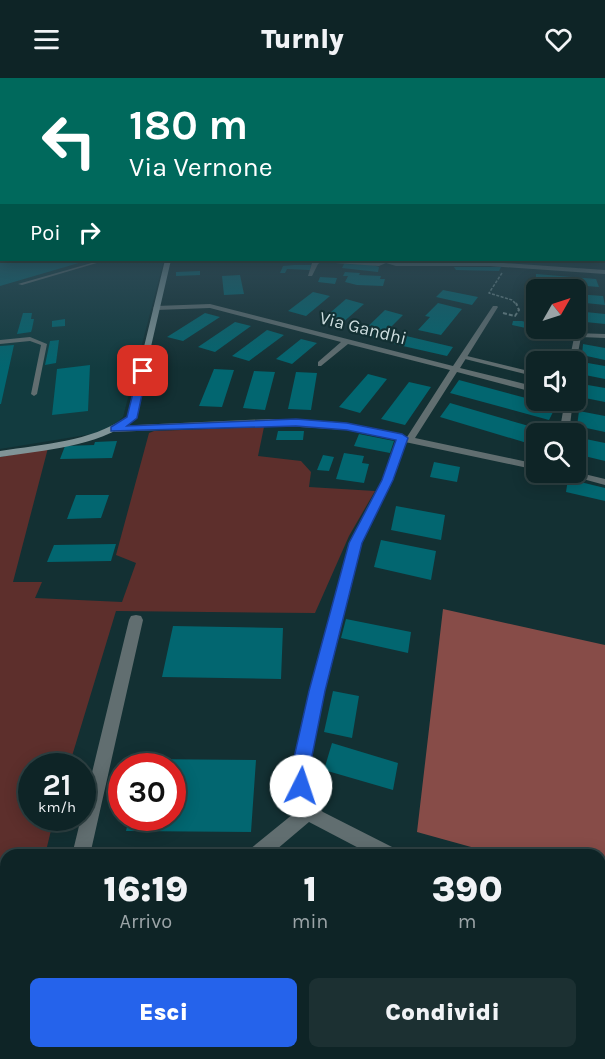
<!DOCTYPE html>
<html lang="it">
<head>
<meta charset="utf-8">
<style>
	body { margin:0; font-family:Karla,sans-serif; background:#1c3032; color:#f1f3f6; height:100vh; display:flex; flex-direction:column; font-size:22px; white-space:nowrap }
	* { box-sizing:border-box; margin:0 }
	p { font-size:20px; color:#9ba4a7 }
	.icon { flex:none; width:33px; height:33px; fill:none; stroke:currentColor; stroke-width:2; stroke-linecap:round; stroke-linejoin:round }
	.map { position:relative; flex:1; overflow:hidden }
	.panel { position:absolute; left:0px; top:771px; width:606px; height:210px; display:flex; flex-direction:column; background:#0e2426; border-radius:18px 18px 0 0; box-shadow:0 3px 15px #0003,0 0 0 2px #2e4143 }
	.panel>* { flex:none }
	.banner { position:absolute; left:0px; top:0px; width:606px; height:183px; box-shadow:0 3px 15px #0003,0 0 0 2px #2e4143; background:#00695c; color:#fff; overflow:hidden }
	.needle { width:39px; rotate:51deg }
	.fabs { position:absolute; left:526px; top:201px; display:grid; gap:12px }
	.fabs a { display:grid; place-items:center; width:60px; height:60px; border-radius:9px; background:#0e2426; box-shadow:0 3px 15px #0003,0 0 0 2px #2e4143; font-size:30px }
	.speed { position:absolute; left:18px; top:675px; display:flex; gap:12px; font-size:30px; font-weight:700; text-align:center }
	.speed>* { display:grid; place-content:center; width:78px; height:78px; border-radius:50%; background:#0e2426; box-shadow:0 3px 15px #0003,0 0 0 2px #2e4143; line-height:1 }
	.speed small { font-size:15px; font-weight:400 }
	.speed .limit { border:9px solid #d22; background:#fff; color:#111 }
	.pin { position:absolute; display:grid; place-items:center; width:51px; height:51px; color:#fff; margin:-26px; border-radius:12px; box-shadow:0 3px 9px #0006 }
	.me { position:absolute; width:66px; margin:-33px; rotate:4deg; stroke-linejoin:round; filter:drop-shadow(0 0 4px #0008) }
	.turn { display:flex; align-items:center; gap:21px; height:126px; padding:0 30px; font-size:27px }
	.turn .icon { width:78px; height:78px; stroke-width:2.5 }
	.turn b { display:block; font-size:42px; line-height:51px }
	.then { display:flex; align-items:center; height:57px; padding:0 30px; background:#0003; gap:12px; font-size:22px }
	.eta { display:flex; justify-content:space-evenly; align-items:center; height:102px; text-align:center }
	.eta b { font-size:36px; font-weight:800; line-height:42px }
	.button { display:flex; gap:12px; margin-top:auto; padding:12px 30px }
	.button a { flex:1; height:69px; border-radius:9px; background:#2563eb; color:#fff; font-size:24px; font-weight:800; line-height:69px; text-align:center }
	.button a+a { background:#1c3032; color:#f1f3f6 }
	header { display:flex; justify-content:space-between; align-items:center; height:78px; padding:0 30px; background:#0e2426; font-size:27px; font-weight:800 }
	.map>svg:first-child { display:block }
	.built { fill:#123b3f }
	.green { fill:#5d2f2c }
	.forest { fill:#874c48 }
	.building { fill:#026670 }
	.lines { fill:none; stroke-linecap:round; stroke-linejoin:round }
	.path-far1 { stroke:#708789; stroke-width:1.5; stroke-dasharray:3 1.5; stroke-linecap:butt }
	.path { stroke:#708789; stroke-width:2; stroke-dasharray:4 2; stroke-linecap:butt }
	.lane { fill:#616e70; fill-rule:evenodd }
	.street { fill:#616e70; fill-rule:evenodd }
	.secondary { fill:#809497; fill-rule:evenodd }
	.route { fill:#2563eb; stroke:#184099; stroke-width:1.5 }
	.labels { text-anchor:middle; stroke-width:4.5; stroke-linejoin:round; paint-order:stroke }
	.far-street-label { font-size:18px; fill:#cddddf; stroke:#133033 }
</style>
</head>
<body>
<header><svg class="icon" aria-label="menu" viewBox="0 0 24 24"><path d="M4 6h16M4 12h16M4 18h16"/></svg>Turnly<svg class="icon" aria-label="heart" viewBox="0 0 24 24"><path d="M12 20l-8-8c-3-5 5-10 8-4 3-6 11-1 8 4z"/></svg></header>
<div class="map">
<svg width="605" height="981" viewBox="0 0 605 981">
	<rect width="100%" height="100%" fill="#133033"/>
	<path class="built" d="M 0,154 L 2,182 L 164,182 L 123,339 L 111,350 L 92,356 L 0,371 Z"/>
	<path class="green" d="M 264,349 L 258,378 L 301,383 L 311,394 L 309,409 L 375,413 L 349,458 L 315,535 L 116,533 L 69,688 L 32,688 L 32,740 L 54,740 L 45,777 L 6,777 L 6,975 L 17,975 L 19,981 L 0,981 L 0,379 L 48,370 L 13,504 L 42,504 L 35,520 L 122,524 L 136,485 L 116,477 L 149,355 L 154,353 Z"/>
	<path class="forest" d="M 443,531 L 605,567 L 605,837 L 600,833 L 600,777 L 500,777 L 417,754 Z"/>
	<path class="building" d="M 9,182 L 89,182 L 0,208 L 0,184 Z
		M 344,186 L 373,187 L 379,189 L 378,194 L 342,190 Z
		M 294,187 L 311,187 L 310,192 L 287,191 L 285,195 L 280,195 L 283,188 Z
		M 454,189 L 501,189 L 499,193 L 456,192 Z
		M 200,193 L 200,197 L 176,198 L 176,194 Z
		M 345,194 L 360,195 L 359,197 L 381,198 L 380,201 L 385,201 L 383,208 L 357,207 L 345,204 L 348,198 L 343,198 Z
		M 536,196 L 596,201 L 599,209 L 536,204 Z
		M 240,197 L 244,216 L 224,217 L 222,198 Z
		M 320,199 L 337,200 L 335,206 L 318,204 Z
		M 443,212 L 478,219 L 472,227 L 436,219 Z
		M 313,214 L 330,218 L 306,238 L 288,233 Z
		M 576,216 L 603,218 L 605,227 L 576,224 Z
		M 346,221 L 364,226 L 341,246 L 323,241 Z
		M 438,225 L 462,231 L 441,257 L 418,252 L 430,239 L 425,238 Z
		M 385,232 L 403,237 L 379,261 L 360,256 Z
		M 576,233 L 605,236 L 605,246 L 576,243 Z
		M 23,235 L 32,235 L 31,241 L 34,241 L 32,251 L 31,254 L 17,256 Z
		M 205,235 L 220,239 L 183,263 L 167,259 Z
		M 65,241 L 65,248 L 52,249 L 52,243 Z
		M 513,243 L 522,243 L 537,247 L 535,252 L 512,247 Z
		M 235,244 L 251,248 L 215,274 L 198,269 Z
		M 267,252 L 284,257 L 249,283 L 232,278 Z
		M 402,257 L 453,269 L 447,278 L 394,266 Z
		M 301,261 L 317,265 L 292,286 L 276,281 Z
		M 59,262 L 56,285 L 45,287 L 50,263 Z
		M 583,266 L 605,270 L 605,282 L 582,277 Z
		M 14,267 L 1,326 L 0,326 L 0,268 Z
		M 156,278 L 168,278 L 164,295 L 151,296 Z
		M 582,284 L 605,288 L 605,301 L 580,296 Z
		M 90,287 L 88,333 L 52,337 L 57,291 Z
		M 214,291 L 234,292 L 222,329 L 199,328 Z
		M 254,293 L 275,294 L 265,332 L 243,330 Z
		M 296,294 L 317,295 L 311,332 L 288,331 Z
		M 368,296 L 387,301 L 360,335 L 339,329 Z
		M 459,302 L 556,328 L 549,342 L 450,315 Z
		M 409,304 L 431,309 L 405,347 L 381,341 Z
		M 582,306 L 605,310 L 605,324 L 580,319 Z
		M 450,325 L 553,355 L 553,356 L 537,356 L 537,368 L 440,339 Z
		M 579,333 L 605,338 L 605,354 L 577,348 Z
		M 278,353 L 304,353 L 303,362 L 276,362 Z
		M 359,356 L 394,363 L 390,375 L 354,368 Z
		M 576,359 L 605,365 L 605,383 L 576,376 Z
		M 117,363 L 112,380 L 60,381 L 65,368 L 94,367 L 95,364 Z
		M 344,375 L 364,378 L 362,385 L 369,386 L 364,405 L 336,401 Z
		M 323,377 L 334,379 L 329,393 L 317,392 Z
		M 434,384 L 460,389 L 457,404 L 430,399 Z
		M 568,401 L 605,410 L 605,423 L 566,414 Z
		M 76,417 L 109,417 L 101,440 L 67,441 Z
		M 396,428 L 445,437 L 441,462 L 391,452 Z
		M 381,462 L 436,473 L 431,502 L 374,489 Z
		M 116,466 L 111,483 L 47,484 L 54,467 Z
		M 346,541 L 411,554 L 408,575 L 341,560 Z
		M 173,548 L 283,550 L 281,601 L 162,599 Z
		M 333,613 L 359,618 L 352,660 L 324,654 Z
		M 332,665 L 398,685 L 393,712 L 324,692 Z
		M 141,681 L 256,682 L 251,754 L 126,753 L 129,740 L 172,740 L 172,688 L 139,688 Z
		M 600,924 L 605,924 L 605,981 L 581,981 L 579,975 L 600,975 Z
		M 150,975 L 222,975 L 215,981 L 153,981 Z
		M 361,975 L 504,975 L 509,981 L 355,981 Z"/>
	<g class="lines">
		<path class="path-far1" d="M 502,195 L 489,215 L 512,222 L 517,227"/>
		<path class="path" d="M 503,235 L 515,238 L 519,232 L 516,225"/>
		<path class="lane" d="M 0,179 L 2,179 L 2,182 L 0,182 Z
			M 102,182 L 107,182 L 22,207 L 18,206 Z
			M 30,259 L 47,266 L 37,316 L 34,318 L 31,316 L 41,267 L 30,263 L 0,266 L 0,262 Z
			M 463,277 L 537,295 L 537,299 L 461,280 L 461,278 Z"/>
		<path class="street" d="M 317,182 L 378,184 L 377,182 L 396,184 L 490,184 L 605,192 L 605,196 L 490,188 L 396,188 L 386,185 L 379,188 L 321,184 L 318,186 L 312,198 L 308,198 L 312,185 Z
			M 210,226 L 453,288 L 493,228 L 497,228 L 498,229 L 460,290 L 537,309 L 537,315 L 457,294 L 415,360 L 537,386 L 537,392 L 405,364 L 392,402 L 361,465 L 324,613 L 308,693 L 309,720 L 323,734 L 396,771 L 399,777 L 372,777 L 309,744 L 270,777 L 247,777 L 250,771 L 298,732 L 293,724 L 292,693 L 310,613 L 349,465 L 382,402 L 396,362 L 347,352 L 269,347 L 115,354 L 110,351 L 115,348 L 269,341 L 347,346 L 407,359 L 450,292 L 348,266 L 321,288 L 318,288 L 318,284 L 341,264 L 210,230 L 156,232 L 153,230 L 156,228 Z
			M 575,255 L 605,256 L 605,260 L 581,259 L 576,285 L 576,284 L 569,284 Z
			M 565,322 L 573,322 L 569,356 L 559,356 Z
			M 557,394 L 576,394 L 605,401 L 605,407 Z
			M 136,537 L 141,538 L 143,542 L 90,777 L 72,777 L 129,542 L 131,538 Z
			M 39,975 L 61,975 L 61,981 L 39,981 Z
			M 536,975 L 558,975 L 559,981 L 537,981 Z"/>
		<path class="secondary" d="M 165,182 L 171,182 L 134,342 C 95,369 46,372 0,379 L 0,373 C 44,366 89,364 127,339 Z"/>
	</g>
	<linearGradient id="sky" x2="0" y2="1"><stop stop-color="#0a1a1c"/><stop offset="0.53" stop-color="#334e5b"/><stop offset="1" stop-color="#334e5b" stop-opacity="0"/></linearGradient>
	<rect width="605" height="291" fill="url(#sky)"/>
	<path class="route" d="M 139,291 L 147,293 L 137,340 L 127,348 L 296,341 L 347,345 L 402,356 L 408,360 L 393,402 L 362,465 L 325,613 L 309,693 L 310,708 L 307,715 L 301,718 L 294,715 L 291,693 L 309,613 L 349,465 L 382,402 L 396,362 L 347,352 L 296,348 L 111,353 L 111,349 L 127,339 Z"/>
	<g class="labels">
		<g class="far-street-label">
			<text transform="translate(363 250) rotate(14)" y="6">Via Gandhi</text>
		</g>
	</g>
</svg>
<div class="fabs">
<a><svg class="needle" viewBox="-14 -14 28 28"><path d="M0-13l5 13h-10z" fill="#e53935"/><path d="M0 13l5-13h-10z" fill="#9ba4a7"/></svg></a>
<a><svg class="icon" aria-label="sound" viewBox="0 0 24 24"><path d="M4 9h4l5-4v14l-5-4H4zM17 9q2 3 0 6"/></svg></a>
<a><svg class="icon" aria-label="search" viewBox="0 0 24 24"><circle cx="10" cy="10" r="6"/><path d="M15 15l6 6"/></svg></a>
</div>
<div class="speed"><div>21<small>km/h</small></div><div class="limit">30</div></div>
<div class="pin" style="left:143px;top:293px;background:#d93025"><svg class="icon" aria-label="arrive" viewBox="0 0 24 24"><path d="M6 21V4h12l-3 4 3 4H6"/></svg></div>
<svg class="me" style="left:301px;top:708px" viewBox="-20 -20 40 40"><circle r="19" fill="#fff"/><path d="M0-13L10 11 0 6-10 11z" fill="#2563eb"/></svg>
<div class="banner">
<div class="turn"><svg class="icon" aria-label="left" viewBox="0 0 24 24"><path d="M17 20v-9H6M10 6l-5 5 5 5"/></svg><div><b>180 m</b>Via Vernone</div></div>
<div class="then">Poi<svg class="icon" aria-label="right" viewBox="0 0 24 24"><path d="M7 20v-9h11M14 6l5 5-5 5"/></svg></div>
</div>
<section class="panel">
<div class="eta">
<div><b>16:19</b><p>Arrivo</p></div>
<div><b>1</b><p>min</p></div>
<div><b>390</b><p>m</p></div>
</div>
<div class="button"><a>Esci</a><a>Condividi</a></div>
</section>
</div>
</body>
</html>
